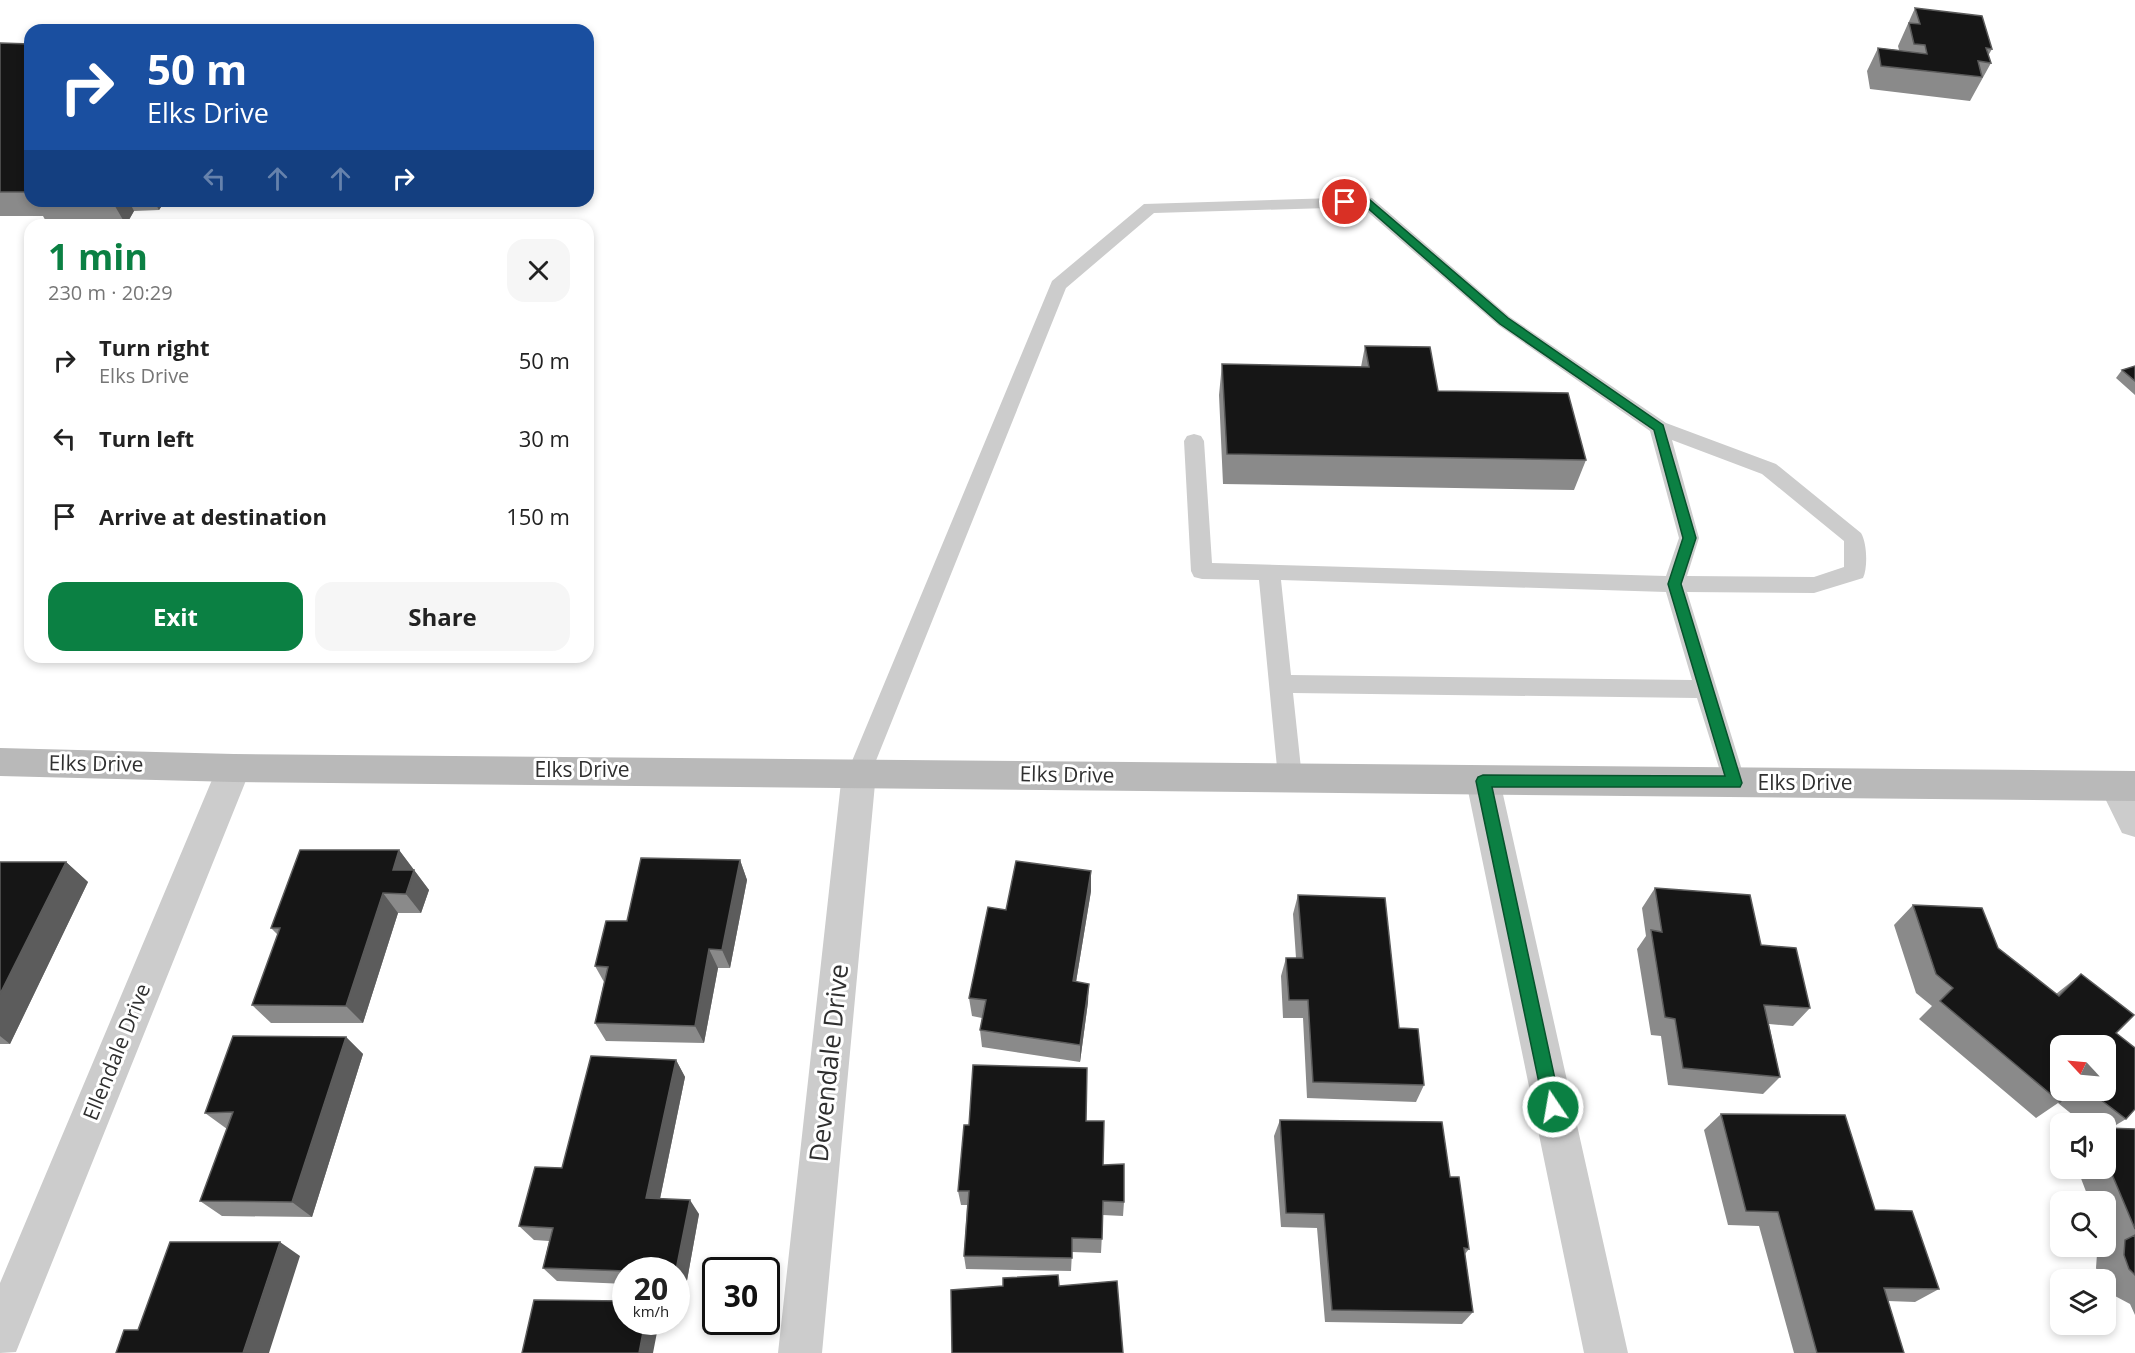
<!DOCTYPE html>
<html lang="en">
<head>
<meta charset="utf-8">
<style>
	body { margin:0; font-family:"Open Sans",sans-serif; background:#f6f6f6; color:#222; height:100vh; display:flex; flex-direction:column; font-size:22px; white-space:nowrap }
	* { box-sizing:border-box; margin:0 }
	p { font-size:20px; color:#767676 }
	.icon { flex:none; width:33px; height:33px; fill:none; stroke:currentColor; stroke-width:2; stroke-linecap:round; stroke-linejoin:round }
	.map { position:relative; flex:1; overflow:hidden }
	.side { position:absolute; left:24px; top:219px; width:570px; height:444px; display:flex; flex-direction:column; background:#fff; border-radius:18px; box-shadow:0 3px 9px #0003 }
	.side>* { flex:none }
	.top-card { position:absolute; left:24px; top:24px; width:570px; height:183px; border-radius:18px; box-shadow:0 3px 9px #0003; background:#1a4fa0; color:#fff; overflow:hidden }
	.needle { width:39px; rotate:296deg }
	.buttons { position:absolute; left:2050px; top:1035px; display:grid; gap:12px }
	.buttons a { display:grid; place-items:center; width:66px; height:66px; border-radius:12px; background:#fff; box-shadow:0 3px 9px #0003; font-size:30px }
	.speed { position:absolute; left:612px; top:1257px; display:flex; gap:12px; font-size:30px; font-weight:700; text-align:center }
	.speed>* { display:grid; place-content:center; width:78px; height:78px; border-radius:50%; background:#fff; box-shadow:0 3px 9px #0003; line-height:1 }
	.speed small { font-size:15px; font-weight:400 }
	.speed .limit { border:3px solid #111; border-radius:9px; background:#fff; color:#111 }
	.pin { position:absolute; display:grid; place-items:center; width:51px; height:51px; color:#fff; margin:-26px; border:3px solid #fff; border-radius:50%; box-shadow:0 2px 6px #0007 }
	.me { position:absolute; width:66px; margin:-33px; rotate:348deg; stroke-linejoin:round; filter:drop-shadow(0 0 4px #0008) }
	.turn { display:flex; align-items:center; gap:21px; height:126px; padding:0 24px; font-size:27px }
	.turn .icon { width:78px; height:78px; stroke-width:2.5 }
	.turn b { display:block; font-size:42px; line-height:51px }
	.lanes { display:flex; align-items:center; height:57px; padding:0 24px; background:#0003; justify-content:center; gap:30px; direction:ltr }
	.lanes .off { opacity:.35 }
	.round { display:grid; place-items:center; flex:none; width:63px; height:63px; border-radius:18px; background:#f6f6f6 }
	.summary { display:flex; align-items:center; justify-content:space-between; height:102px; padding:0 24px }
	h1 { font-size:36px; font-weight:700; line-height:45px; color:#0b8043 }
	.action { display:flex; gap:12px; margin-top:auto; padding:12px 24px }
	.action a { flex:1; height:69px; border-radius:18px; background:#0b8043; color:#fff; font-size:24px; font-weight:700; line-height:69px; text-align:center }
	.action a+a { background:#f6f6f6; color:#222 }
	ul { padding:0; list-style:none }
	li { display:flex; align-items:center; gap:18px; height:78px; padding:0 24px }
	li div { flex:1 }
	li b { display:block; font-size:22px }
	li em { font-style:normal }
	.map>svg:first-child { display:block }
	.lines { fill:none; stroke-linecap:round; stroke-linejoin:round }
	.service { fill:#ccc; fill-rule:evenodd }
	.minor { fill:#ccc; fill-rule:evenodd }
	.secondary { fill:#b9b9b9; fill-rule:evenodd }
	.wall { fill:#8a8a8a; fill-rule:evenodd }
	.shaded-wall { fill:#5c5c5c }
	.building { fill:#161616; stroke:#5c5c5c; stroke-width:1.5 }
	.route { fill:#0b8043; stroke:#07532c; stroke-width:1.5 }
	.labels { text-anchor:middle; stroke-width:6; stroke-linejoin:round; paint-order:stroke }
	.street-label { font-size:21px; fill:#2f2f2f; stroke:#fff }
	.near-street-label { font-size:26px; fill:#2f2f2f; stroke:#fff }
</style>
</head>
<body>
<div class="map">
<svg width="2135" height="1353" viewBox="0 0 2135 1353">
	<rect width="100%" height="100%" fill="#fff"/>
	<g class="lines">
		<path class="service" d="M 1366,197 L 1372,198 L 1510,317 L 1666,423 L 1776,464 L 1861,533 C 1867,543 1868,567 1863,578 L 1814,593 L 1687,592 L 1746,783 L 1742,790 L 1734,793 L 1726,790 L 1697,698 L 1293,693 L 1302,778 L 1298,785 L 1290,788 L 1282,785 L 1278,778 L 1259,580 L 1202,579 L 1194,577 L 1191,571 L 1184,441 L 1187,436 L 1194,434 L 1201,436 L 1204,441 L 1212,563 L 1666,576 L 1679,538 L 1650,431 L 1498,325 L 1362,207 L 1154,213 L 1066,288 L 871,773 L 867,780 L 859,783 L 851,780 L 847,773 L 1052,281 L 1144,204 ZM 1672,440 L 1762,474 L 1844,541 L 1844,567 L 1814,577 L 1687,576 L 1699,538 ZM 1281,580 L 1666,592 L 1692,680 L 1291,675 Z"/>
		<path class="minor" d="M 234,754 L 246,758 L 251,768 L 16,1352 L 0,1353 L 0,1283 L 217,768 L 222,758 Z
			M 859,758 L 871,763 L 876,773 L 822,1353 L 778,1353 L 842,773 L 847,763 Z
			M 1483,766 L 1495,771 L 1500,781 L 1628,1353 L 1584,1353 L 1466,781 L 1471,771 Z
			M 2116,771 L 2128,776 L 2135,788 L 2135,837 L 2122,833 L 2099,786 L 2104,776 Z"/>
		<path class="secondary" d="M 0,748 L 234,754 L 2135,771 L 2135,801 L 234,782 L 0,776 Z"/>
	</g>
	<path class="wall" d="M 1915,8 L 1992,49 L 1988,56 L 1991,63 L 1970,101 L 1870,89 L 1867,71 L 1878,48 L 1899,50 L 1898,46 Z
		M 0,43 L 30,44 L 30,201 L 165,201 L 159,210 L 134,211 L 126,225 L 48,225 L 43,216 L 0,216 Z
		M 1365,346 L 1438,391 L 1586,460 L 1574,490 L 1223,484 L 1219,395 L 1222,364 L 1361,367 Z
		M 2135,366 L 2135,395 L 2116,378 L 2122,370 Z
		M 399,850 L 429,890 L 421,913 L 398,913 L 363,1023 L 271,1023 L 252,1005 L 278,935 L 271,928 Z
		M 740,860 L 747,880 L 730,968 L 718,968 L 704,1043 L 606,1041 L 595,1023 L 604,982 L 595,966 L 627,921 Z
		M 0,862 L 66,862 L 88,882 L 10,1044 L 0,1044 Z
		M 1655,888 L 1761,945 L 1810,1008 L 1793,1026 L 1769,1024 L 1780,1077 L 1763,1094 L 1668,1085 L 1661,1036 L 1651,1035 L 1637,949 L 1646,936 L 1642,908 Z
		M 1091,891 L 1076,982 L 1088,1002 L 1080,1062 L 982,1047 L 980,1030 L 982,1018 L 972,1016 L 969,998 L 1006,910 Z
		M 1298,895 L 1399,1028 L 1424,1085 L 1416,1102 L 1307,1098 L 1303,1018 L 1283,1018 L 1281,976 L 1286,958 L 1296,958 L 1293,914 Z
		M 1913,905 L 1998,948 L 2056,994 L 2081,974 L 2116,1033 L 2126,1119 L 2111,1128 L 2135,1129 L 2135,1315 L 2130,1304 L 2115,1296 L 2106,1287 L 2106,1280 L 2100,1280 L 2096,1268 L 2097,1254 L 2109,1248 L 2106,1241 L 2106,1202 L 2090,1202 L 2077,1168 L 2106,1168 L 2106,1124 L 2084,1124 L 2058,1103 L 2036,1118 L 1919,1019 L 1932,1006 L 1916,993 L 1894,925 ZM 2106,1046 L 2106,1090 L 2061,1090 Z
		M 346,1037 L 363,1054 L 312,1217 L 222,1216 L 200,1201 L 227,1129 L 205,1113 Z
		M 676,1060 L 685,1077 L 660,1199 L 699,1214 L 686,1286 L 676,1286 L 676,1270 L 626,1270 L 626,1284 L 557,1281 L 543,1268 L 549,1241 L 534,1240 L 519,1226 L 562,1168 Z
		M 1721,1114 L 1875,1210 L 1939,1289 L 1915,1302 L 1888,1301 L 1904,1353 L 1794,1353 L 1759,1226 L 1728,1225 L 1704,1130 Z
		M 1280,1120 L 1450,1177 L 1469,1249 L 1465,1254 L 1473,1312 L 1462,1324 L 1325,1322 L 1317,1228 L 1281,1227 L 1274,1136 Z
		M 1086,1121 L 1103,1165 L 1124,1202 L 1123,1216 L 1103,1215 L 1101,1253 L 1072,1252 L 1071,1271 L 966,1269 L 964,1256 L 967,1205 L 961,1205 L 958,1191 L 969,1125 Z"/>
	<path class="shaded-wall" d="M 112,201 L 129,201 L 134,211 L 126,225 Z
		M 154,201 L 165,201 L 159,210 Z
		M 399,850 L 429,890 L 421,913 L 406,894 L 393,870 Z
		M 740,860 L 747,880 L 730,968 L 722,950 Z
		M 66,862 L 88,882 L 10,1044 L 0,1036 L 0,994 Z
		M 1091,871 L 1091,891 L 1073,1000 L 1073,981 Z
		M 383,893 L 398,913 L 363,1023 L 346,1006 Z
		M 709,949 L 718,968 L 704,1043 L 695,1026 Z
		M 1089,984 L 1088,1002 L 1080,1062 L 1080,1045 Z
		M 346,1037 L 363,1054 L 312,1217 L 292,1202 Z
		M 676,1060 L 685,1077 L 657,1213 L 646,1198 Z
		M 690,1200 L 699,1214 L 686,1286 L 676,1274 L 676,1270 Z
		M 280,1242 L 300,1256 L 269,1353 L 243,1353 Z
		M 645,1322 L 659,1322 L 653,1353 L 639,1353 Z"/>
	<path class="building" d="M 1915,8 L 1982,16 L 1992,49 L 1986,48 L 1991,63 L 1978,61 L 1982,77 L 1881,66 L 1878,48 L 1927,54 L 1925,45 L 1914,44 L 1909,23 L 1920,24 Z
		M 0,43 L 30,44 L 30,192 L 0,192 Z
		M 34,201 L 112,201 L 33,202 Z
		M 1365,346 L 1430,347 L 1438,391 L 1568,393 L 1586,460 L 1227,454 L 1222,364 L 1369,367 Z
		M 2135,366 L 2135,381 L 2122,370 Z
		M 300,850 L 399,850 L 393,870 L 414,870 L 406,894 L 383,893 L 346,1006 L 252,1005 L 280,928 L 271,928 Z
		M 641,858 L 740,860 L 722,950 L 709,949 L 695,1026 L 595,1023 L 608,967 L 595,966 L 606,921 L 627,921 Z
		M 1016,861 L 1091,871 L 1073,981 L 1089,984 L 1080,1045 L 980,1030 L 986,1000 L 969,998 L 988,907 L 1006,910 Z
		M 0,862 L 66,862 L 0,994 Z
		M 1655,888 L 1750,895 L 1761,945 L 1796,948 L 1810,1008 L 1764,1005 L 1780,1077 L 1683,1068 L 1675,1019 L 1665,1017 L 1651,930 L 1662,932 Z
		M 1298,895 L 1385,898 L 1399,1028 L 1418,1029 L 1424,1085 L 1313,1082 L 1308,1000 L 1289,1000 L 1286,958 L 1303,958 Z
		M 1913,905 L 1982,908 L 1998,948 L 2059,996 L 2081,974 L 2134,1015 L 2116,1033 L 2135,1048 L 2135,1109 L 2126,1119 L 2088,1090 L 2106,1090 L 2106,1046 L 2061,1046 L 2061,1090 L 2072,1090 L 2060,1102 L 1940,1001 L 1953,988 L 1936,974 Z
		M 233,1036 L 346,1037 L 292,1202 L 200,1201 L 233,1112 L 205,1113 Z
		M 591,1056 L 676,1060 L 646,1198 L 690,1200 L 676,1270 L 626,1271 L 543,1268 L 553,1228 L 519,1226 L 535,1167 L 562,1168 Z
		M 973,1065 L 1087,1068 L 1086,1121 L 1104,1121 L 1103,1165 L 1124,1164 L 1124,1202 L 1103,1201 L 1102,1239 L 1072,1238 L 1072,1258 L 964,1256 L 969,1191 L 958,1191 L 964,1125 L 969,1125 Z
		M 1721,1114 L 1845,1115 L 1875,1210 L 1912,1211 L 1939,1289 L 1884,1288 L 1904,1353 L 1817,1353 L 1778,1212 L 1746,1211 Z
		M 1280,1120 L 1442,1122 L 1450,1177 L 1459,1177 L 1469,1249 L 1464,1248 L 1473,1312 L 1332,1310 L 1324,1214 L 1286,1213 Z
		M 2106,1128 L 2135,1129 L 2135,1229 L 2106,1160 Z
		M 2135,1235 L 2135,1275 L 2129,1269 L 2124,1255 L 2125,1240 Z
		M 170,1242 L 280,1242 L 243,1353 L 116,1353 L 124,1330 L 138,1330 Z
		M 1058,1275 L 1059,1286 L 1117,1281 L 1123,1353 L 952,1353 L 951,1290 L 1003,1286 L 1003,1278 Z
		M 534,1300 L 626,1301 L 626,1322 L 645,1322 L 639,1353 L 522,1353 Z"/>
	<path class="route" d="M 1345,199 L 1370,200 L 1508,318 L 1663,425 L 1696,538 L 1681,584 L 1742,783 L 1740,787 L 1492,787 L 1561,1107 L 1559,1112 L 1553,1115 L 1547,1112 L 1544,1107 L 1476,781 L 1478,777 L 1483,775 L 1725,776 L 1668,584 L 1683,538 L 1654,430 L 1500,324 L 1364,205 L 1341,205 L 1341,200 Z"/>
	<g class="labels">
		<g class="street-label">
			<text transform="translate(96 764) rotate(1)" y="7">Elks Drive</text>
			<text x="582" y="777">Elks Drive</text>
			<text transform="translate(1067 775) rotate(1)" y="7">Elks Drive</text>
			<text x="1805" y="790">Elks Drive</text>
			<text transform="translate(117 1052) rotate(-68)" y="7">Ellendale Drive</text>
		</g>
		<g class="near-street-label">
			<text transform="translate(829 1063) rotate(-84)" y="9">Devendale Drive</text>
		</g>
	</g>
</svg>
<div class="buttons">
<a><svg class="needle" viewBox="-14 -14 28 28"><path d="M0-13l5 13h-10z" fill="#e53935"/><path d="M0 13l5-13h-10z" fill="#767676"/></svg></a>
<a><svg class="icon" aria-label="sound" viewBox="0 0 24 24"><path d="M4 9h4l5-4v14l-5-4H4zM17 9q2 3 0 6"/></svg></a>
<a><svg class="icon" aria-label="search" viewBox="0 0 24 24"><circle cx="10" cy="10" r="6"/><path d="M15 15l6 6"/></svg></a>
<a><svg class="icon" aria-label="layers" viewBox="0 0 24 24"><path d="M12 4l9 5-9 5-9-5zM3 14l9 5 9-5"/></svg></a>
</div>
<div class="speed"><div>20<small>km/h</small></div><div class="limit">30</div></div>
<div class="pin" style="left:1345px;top:202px;background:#d93025"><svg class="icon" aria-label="arrive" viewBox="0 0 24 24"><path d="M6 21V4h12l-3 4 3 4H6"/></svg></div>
<svg class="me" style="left:1553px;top:1107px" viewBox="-20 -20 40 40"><circle r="17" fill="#0b8043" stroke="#fff" stroke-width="3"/><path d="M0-11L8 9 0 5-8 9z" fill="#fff"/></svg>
<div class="top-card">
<div class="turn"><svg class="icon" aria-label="right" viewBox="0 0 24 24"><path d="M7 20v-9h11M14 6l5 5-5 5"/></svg><div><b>50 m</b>Elks Drive</div></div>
<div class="lanes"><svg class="icon off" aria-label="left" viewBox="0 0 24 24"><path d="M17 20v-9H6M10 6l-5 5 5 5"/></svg><svg class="icon off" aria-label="ahead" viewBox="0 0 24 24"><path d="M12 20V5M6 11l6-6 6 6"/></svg><svg class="icon off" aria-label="ahead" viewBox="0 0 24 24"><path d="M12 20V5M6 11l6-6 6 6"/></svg><svg class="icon" aria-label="right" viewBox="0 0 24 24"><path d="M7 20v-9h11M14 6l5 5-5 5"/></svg></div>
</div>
<section class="side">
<div class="summary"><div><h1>1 min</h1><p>230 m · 20:29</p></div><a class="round"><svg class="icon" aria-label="close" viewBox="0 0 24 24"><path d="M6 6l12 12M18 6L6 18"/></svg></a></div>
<ul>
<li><svg class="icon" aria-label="right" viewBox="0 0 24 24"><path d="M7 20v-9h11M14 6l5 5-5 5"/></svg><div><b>Turn right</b><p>Elks Drive</p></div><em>50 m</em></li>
<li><svg class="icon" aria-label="left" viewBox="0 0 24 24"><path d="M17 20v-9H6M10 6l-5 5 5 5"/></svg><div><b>Turn left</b></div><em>30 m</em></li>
<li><svg class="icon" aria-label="arrive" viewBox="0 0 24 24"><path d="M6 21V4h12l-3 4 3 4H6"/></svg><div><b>Arrive at destination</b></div><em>150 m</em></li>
</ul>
<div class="action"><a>Exit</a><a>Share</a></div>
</section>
</div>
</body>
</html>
